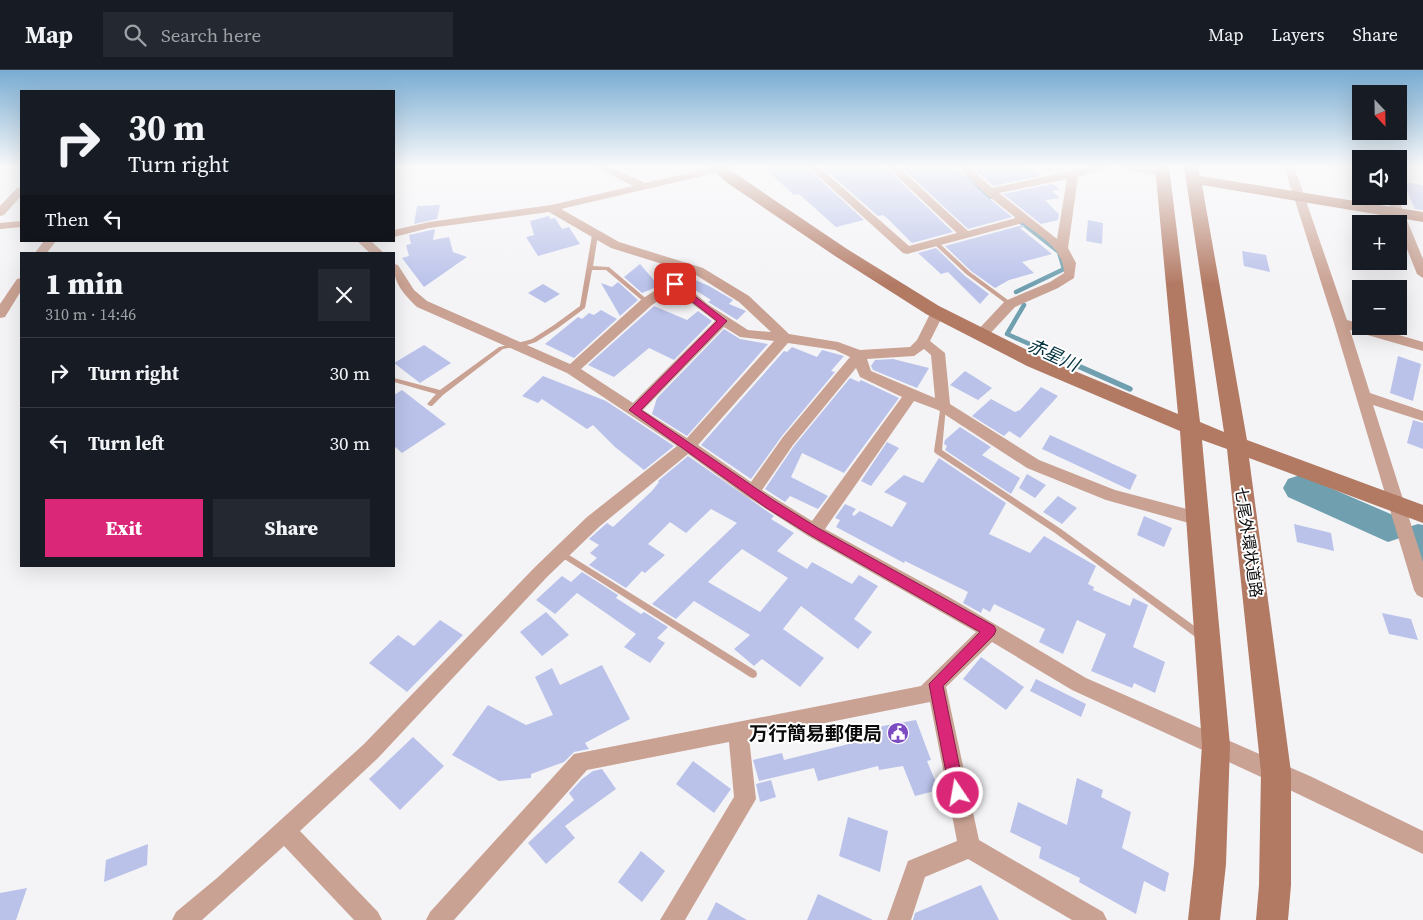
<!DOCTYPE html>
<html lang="en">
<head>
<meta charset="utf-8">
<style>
	body { margin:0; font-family:"Source Serif 4","Noto Sans JP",serif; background:#242831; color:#f1f3f6; height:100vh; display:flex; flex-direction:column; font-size:19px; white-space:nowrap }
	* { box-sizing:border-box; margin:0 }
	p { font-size:16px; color:#9ea1a6 }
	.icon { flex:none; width:28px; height:28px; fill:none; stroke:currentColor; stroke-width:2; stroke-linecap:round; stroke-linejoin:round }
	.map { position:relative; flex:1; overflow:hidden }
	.sheet { position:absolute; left:20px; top:182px; width:375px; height:315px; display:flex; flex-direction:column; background:#171b24; border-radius:0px; box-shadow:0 5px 20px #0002 }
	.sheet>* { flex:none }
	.hud { position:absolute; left:20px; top:20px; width:375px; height:152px; border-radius:0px; box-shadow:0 5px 20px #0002; background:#171b24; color:#f1f3f6; overflow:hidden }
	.needle { width:32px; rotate:158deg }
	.fabs { position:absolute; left:1352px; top:15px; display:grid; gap:10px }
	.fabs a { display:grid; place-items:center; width:55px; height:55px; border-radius:0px; background:#171b24; box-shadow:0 5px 20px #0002; font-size:25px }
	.pin { position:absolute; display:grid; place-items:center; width:42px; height:42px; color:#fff; margin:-21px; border-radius:10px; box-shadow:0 2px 8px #0006 }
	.me { position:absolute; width:55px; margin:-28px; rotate:348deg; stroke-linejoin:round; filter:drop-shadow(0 0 4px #0008) }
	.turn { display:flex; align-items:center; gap:18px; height:105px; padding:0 25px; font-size:22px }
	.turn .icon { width:65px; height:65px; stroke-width:2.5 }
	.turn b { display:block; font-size:35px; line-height:42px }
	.then { display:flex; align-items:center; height:48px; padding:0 25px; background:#0003; gap:10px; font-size:19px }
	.round { display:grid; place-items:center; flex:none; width:52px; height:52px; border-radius:0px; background:#242831 }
	.head { display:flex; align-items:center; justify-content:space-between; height:85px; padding:0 25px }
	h1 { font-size:30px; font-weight:800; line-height:38px }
	.action { display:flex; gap:10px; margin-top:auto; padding:10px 25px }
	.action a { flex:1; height:58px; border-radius:0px; background:#db2777; color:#fff; font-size:20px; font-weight:800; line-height:58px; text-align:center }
	.action a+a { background:#242831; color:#f1f3f6 }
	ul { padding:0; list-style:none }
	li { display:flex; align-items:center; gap:15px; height:70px; padding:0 25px; border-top:1px solid #363941 }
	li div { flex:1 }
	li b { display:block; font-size:19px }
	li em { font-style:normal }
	header { display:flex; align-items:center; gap:30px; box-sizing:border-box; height:70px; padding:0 25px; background:#171b24; border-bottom:1px solid #363941 }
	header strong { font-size:24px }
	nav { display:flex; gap:28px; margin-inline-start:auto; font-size:18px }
	.search { width:350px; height:45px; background:#242831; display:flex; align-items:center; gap:12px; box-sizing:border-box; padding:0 18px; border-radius:0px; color:#9ea1a6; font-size:19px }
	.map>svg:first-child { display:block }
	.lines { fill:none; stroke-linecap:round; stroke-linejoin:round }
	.stream-far1 { stroke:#70a0b0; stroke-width:4.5 }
	.stream { stroke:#70a0b0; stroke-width:5.5 }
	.river { fill:#70a0b0; fill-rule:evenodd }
	.building { fill:#bac2ea; fill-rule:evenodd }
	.lane { fill:#caa293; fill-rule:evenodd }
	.street { fill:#caa293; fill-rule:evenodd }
	.secondary { fill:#b27963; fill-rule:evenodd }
	.route { fill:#db2777; stroke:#8e194d }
	.labels { text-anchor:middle; stroke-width:4; stroke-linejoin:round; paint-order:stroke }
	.street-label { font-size:16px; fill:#0b0b0c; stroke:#fff }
	.water-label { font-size:18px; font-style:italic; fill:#01313d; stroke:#fff }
	.near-poi-label { font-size:19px; font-weight:bold; fill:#0b0b0c; stroke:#fff; text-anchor:end }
</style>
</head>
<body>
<header>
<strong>Map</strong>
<div class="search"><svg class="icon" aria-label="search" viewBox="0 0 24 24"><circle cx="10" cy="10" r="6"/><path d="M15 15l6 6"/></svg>Search here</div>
<nav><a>Map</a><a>Layers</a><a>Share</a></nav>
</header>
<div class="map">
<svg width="1423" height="850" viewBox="0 0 1423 850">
	<rect width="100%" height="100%" fill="#f4f4f7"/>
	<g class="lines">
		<path class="stream-far1" d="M 967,108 L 990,127
			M 1016,222 L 1064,199 L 1059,182 L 1017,149
			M 1024,235 L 1007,264 L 1054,285"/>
		<path class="stream" d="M 1051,284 L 1130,319"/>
		<path class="river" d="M 1300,405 L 1400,448 L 1405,458 L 1418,454 L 1423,455 L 1423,501 L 1410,497 L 1400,468 L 1405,458 L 1400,468 L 1388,472 L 1288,427 L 1283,418 L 1288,409 Z"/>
	</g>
	<path class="building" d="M 762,96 L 805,96 L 864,150 L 836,157 L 799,124 L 794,125 Z
		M 821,96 L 884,96 L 953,162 L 912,173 L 887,148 L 883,145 L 878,146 Z
		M 900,96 L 955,96 L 985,125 L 1012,147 L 968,159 Z
		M 971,96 L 1028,96 L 1041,106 L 993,116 Z
		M 1403,112 L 1423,115 L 1423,140 L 1415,139 Z
		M 1052,114 L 1060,119 L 1052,121 L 1060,128 L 1045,130 L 1059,144 L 1058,150 L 1041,154 L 1003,124 Z
		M 440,135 L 437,149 L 414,154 L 417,136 Z
		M 549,146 L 550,149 L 555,148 L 562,159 L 569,157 L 580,174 L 538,186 L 526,167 L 534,165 L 530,151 Z
		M 1088,150 L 1103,153 L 1102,174 L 1086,171 Z
		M 1023,155 L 1025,157 L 1020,158 L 1052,184 L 1022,192 L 1034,203 L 1009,210 L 995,218 L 971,201 L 945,176 Z
		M 435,159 L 433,170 L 449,167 L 453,182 L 467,187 L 424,217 L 402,188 L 409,186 L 406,175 L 411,174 L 409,165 Z
		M 936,178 L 965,206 L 989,224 L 980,234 L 948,202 L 941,204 L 918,183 Z
		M 1242,181 L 1266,185 L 1270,202 L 1244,196 Z
		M 640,194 L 659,216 L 642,223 L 624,207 Z
		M 693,209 L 709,216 L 733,230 L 729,234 L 746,241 L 737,250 L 708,232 L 711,230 L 689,216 Z
		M 618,212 L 638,230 L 620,246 L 601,213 L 612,217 Z
		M 543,214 L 560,224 L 545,233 L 528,223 Z
		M 654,236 L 687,250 L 698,241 L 712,251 L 674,290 L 649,278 L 614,307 L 588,295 Z
		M 601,240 L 617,249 L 574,288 L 545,274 L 578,247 L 582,249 L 589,243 L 594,245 Z
		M 724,259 L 740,269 L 768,274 L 687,366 L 652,344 L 657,328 Z
		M 424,275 L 451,293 L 420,313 L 394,293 Z
		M 792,277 L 817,287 L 822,280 L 844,286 L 831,301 L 835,302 L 782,366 L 751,409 L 701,375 L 784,281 L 787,282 Z
		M 1398,286 L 1421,294 L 1413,331 L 1390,323 Z
		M 893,289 L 929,298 L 917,318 L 873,300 L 871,296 L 875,290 Z
		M 965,301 L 992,318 L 978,330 L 950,315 Z
		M 543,306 L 606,331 L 674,376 L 644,400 L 615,377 L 593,355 L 587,359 L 542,329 L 538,333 L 522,326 Z
		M 850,308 L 859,312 L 861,310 L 899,328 L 844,403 L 802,383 L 791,407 L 828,426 L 818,439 L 790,426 L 785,432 L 765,419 L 794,376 Z
		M 1041,317 L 1058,326 L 1020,368 L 1009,361 L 1004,366 L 972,346 L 991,329 L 1015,342 L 1020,340 Z
		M 402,320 L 446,354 L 402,383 L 394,376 L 394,325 Z
		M 1413,350 L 1423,353 L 1423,379 L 1407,373 Z
		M 960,357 L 991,377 L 982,385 L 1020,408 L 1011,424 L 945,380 L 947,376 L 944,374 L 945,370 Z
		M 1050,365 L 1137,405 L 1130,420 L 1042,379 Z
		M 887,372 L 899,378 L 871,416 L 861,411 Z
		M 688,386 L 774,446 L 771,449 L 794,463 L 777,481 L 807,499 L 812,492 L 852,514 L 859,505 L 878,516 L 854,549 L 872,562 L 858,579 L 801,536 L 783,559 L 824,588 L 800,617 L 762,589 L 754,596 L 734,579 L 750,565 L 694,531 L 676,549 L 652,534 L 737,453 L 711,439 L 686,463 L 670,452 L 648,474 L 665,485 L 645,503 L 642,501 L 626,518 L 589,495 L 597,488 L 590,483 L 599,475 L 589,469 L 607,453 L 613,457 L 652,421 L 659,412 L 658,411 ZM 742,479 L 788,508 L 760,542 L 708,512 Z
		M 939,388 L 1006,433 L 989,464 L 1030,483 L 1044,466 L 1096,496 L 1088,514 L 1094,517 L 1093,520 L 1130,536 L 1133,528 L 1148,535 L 1133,577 L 1165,592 L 1155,623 L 1134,613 L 1132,618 L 1091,601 L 1106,564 L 1077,550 L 1063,584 L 1039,572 L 1045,559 L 994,534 L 990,542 L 983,538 L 981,543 L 963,533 L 968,522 L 905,491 L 904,493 L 836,457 L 840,450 L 835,448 L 845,434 L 856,439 L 852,444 L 854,446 L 860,441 L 892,457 L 907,433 L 884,422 L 904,405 L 923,413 Z
		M 1027,404 L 1046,415 L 1035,428 L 1019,418 Z
		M 1058,426 L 1077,438 L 1062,454 L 1043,442 Z
		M 1144,446 L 1172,458 L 1164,477 L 1137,465 Z
		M 1294,454 L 1331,463 L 1334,481 L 1297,472 Z
		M 582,502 L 618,525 L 616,528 L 641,544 L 644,542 L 668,557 L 657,568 L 665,573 L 650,593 L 624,577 L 636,564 L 577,523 L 555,544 L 536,530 L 562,506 L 571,512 Z
		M 546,542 L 569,565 L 542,586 L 520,562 Z
		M 1382,543 L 1411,549 L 1418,570 L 1389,564 Z
		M 440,550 L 463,565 L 407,622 L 369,593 L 398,565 L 414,576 Z
		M 981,587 L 1024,617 L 1006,640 L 963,609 Z
		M 602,595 L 630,649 L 585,673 L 589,679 L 574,682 L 564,692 L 531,704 L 531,708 L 499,711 L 452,685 L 488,635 L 526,655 L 553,645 L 535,607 L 552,598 L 560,615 Z
		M 1036,609 L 1086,634 L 1081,647 L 1030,621 Z
		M 916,650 L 931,690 L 927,691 L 939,720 L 915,726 L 903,696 L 879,700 L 878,696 L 818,711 L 814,698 L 759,711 L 753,690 L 782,683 L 784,690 L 869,669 L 866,659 Z
		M 413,667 L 444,696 L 400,740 L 369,709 Z
		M 693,691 L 731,719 L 714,743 L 676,714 Z
		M 602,699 L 616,719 L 565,756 L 575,768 L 546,794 L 528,773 L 574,730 L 569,723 L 582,709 L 593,701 Z
		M 1077,708 L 1103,720 L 1101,727 L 1131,742 L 1122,778 L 1169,803 L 1165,822 L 1144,811 L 1136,844 L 1079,812 L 1080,808 L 1039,788 L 1041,777 L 1010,762 L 1018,732 L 1067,755 Z
		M 771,710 L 776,727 L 760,732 L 756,714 Z
		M 848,747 L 888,761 L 880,802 L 839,786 Z
		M 148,774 L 147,795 L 104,812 L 106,790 Z
		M 641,781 L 665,801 L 642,832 L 618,812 Z
		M 981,815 L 999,850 L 913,850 L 915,843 Z
		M 27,818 L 16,850 L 0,850 L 0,823 Z
		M 818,824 L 873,850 L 807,850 Z
		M 716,832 L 747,850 L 707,850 Z"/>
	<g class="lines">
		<path class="lane" d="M 595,163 L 598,165 L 593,196 L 609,197 L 649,231 L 649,233 L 645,233 L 606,200 L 592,200 L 585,238 L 558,258 L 536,272 L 527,275 L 503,279 L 443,325 L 432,336 L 430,336 L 427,334 L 436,324 L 394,312 L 394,308 L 440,320 L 499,277 L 525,271 L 532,269 L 554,255 L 580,236 L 592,165 Z
			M 936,171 L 938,172 L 970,202 L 1012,233 L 1012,235 L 1008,235 L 966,204 L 934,174 L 934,172 Z
			M 941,334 L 943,334 L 946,336 L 942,380 L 1061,459 L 1204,563 L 1205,566 L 1204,569 L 1201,570 L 1198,569 L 1055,463 L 935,383 L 934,381 Z
			M 561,480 L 756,601 L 757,604 L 756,607 L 753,608 L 750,607 L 558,485 L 557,483 L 558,481 Z"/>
		<path class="street" d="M 594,96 L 608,96 L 645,113 L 718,96 L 737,96 L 732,99 L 561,139 L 619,172 L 703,198 L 749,226 L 789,264 L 838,272 L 860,280 L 910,277 L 917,270 L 932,240 L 942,240 L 944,243 L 930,271 L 945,283 L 950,334 L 1039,390 L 1115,420 L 1202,443 L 1204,448 L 1202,453 L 1196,455 L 1106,430 L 1027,398 L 938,340 L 914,331 L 825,459 L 949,527 L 1086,608 L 1312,707 L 1423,761 L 1423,784 L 1296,723 L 1072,620 L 992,572 L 946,617 L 979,770 L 1103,842 L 1107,850 L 1072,850 L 968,789 L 925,807 L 911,850 L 887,850 L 908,791 L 957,771 L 930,632 L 749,668 L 756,729 L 685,850 L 660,850 L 734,727 L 729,672 L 587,700 L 454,850 L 426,850 L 430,842 L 574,684 L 921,616 L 976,562 L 808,466 L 746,426 L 688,384 L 599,457 L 547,507 L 378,688 L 300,761 L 378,842 L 382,850 L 354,850 L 284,776 L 202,850 L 172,850 L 176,842 L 217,808 L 364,674 L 535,497 L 587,447 L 677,376 L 567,303 L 417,237 C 404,224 393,213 394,194 L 398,195 L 414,220 L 427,231 L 570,294 L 642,229 L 685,201 L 611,178 L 549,142 L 429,158 L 394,167 L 394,160 L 429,152 L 551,135 L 633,116 ZM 696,205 L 739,232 L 771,262 L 748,260 L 709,235 L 683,214 ZM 674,220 L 715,251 L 633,333 L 581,299 L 652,235 ZM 724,257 L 740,267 L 774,271 L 687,368 L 643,340 ZM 788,273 L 835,280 L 850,287 L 783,367 L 751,412 L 698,375 ZM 924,279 L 931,285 L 935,328 L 871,301 L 867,289 L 914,286 ZM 856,298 L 860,307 L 902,327 L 812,451 L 762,420 L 793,375 Z
			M 807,96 L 818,96 L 909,176 L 957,163 L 886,96 L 897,96 L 968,161 L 1016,148 L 986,124 L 957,96 L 968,96 L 992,118 L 1095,96 L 1113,96 L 1078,107 L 1068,178 L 1076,193 L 1074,208 L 1058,218 L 1015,237 L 985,269 L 980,270 L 973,266 L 975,263 L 1005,231 L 1050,212 L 1064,203 C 1064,179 1041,167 1023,153 L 907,184 L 903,183 ZM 1067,109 L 1057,169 L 999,123 Z
			M 1115,96 C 1130,96 1157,93 1168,103 L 1163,106 L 1120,99 Z
			M 1284,96 L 1294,96 L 1347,250 L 1423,272 L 1423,281 L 1350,260 L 1370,323 L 1423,341 L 1423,351 L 1373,335 L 1423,492 L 1423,528 L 1417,525 L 1414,520 L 1334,253 Z
			M 21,117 L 21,126 L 4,145 L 0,146 L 0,136 L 17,118 Z
			M 1386,126 L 1397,126 L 1423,189 L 1423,208 L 1417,204 L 1399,159 L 1399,154 L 1397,154 Z
			M 21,151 L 21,157 L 0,159 L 0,153 Z
			M 44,171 L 56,171 L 46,184 L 34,184 Z
			M 357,171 L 371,171 L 385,184 L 371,184 Z
			M 21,208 L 21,221 L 5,247 L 0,248 L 0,234 L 17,209 Z"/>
		<path class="secondary" d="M 708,96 L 724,96 L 847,179 L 939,236 L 1041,287 L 1178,344 L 1155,96 L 1169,96 L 1200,352 L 1224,362 L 1184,96 L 1198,96 L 1200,106 L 1423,142 L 1423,152 L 1202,115 L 1247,370 L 1423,435 L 1423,453 L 1249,388 L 1291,702 L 1291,815 L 1288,850 L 1256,850 L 1259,815 L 1261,702 L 1227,379 L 1202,370 L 1230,675 L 1226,794 L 1220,850 L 1188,850 L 1194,794 L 1202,675 L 1180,361 L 1027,296 L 926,244 L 835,186 L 729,114 Z"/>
	</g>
	<linearGradient id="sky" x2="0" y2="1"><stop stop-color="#78acd2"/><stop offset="0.45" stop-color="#fafafb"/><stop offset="1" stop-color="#fafafb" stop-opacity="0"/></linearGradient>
	<rect width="1423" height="215" fill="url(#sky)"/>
	<path class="route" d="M 675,211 L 727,251 L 641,340 L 773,430 L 818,458 L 994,556 L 996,560 L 994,565 L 943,616 L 965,723 L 963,728 L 958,730 L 953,728 L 950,723 L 929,614 L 980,562 L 810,465 L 765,437 L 629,340 L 717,251 L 672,216 L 670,214 Z"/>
	<defs>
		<g id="civic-disc" transform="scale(1.125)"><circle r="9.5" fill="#7c4bc2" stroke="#fff"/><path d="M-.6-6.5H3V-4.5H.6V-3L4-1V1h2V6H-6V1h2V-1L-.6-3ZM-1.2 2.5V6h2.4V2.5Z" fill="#fff"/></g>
	</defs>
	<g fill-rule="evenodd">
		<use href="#civic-disc" x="898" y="663"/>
	</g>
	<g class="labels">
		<g class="street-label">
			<text transform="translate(1249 472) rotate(82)" y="6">七尾外環状道路</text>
		</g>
		<g class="water-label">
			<text transform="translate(1053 285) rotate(24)" y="6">赤星川</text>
		</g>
		<g class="near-poi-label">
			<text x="882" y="670">万行簡易郵便局</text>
		</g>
	</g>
</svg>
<div class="fabs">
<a><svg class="needle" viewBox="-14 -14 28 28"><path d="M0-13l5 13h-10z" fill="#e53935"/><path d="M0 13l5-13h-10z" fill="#9ea1a6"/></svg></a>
<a><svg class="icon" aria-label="sound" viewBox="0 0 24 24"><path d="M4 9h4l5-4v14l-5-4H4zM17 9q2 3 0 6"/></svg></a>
<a>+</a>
<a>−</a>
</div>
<div class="pin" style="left:675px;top:214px;background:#d93025"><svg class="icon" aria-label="arrive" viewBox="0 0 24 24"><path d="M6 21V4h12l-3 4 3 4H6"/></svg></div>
<svg class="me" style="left:958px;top:723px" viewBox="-20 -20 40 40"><circle r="17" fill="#db2777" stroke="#fff" stroke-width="3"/><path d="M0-11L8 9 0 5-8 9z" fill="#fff"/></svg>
<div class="hud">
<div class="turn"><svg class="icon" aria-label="right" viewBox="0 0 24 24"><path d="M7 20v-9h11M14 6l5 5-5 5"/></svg><div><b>30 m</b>Turn right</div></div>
<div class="then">Then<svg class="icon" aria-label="left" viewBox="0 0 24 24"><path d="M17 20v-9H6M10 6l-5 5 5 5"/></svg></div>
</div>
<section class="sheet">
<div class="head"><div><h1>1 min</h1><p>310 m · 14:46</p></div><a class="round"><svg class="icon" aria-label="close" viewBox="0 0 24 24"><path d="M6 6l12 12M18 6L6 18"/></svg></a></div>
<ul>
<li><svg class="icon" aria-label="right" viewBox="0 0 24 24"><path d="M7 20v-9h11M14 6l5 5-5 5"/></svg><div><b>Turn right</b></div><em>30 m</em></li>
<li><svg class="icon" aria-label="left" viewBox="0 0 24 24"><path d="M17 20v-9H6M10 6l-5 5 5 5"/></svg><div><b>Turn left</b></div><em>30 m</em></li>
</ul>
<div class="action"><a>Exit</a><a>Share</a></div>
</section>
</div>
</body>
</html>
